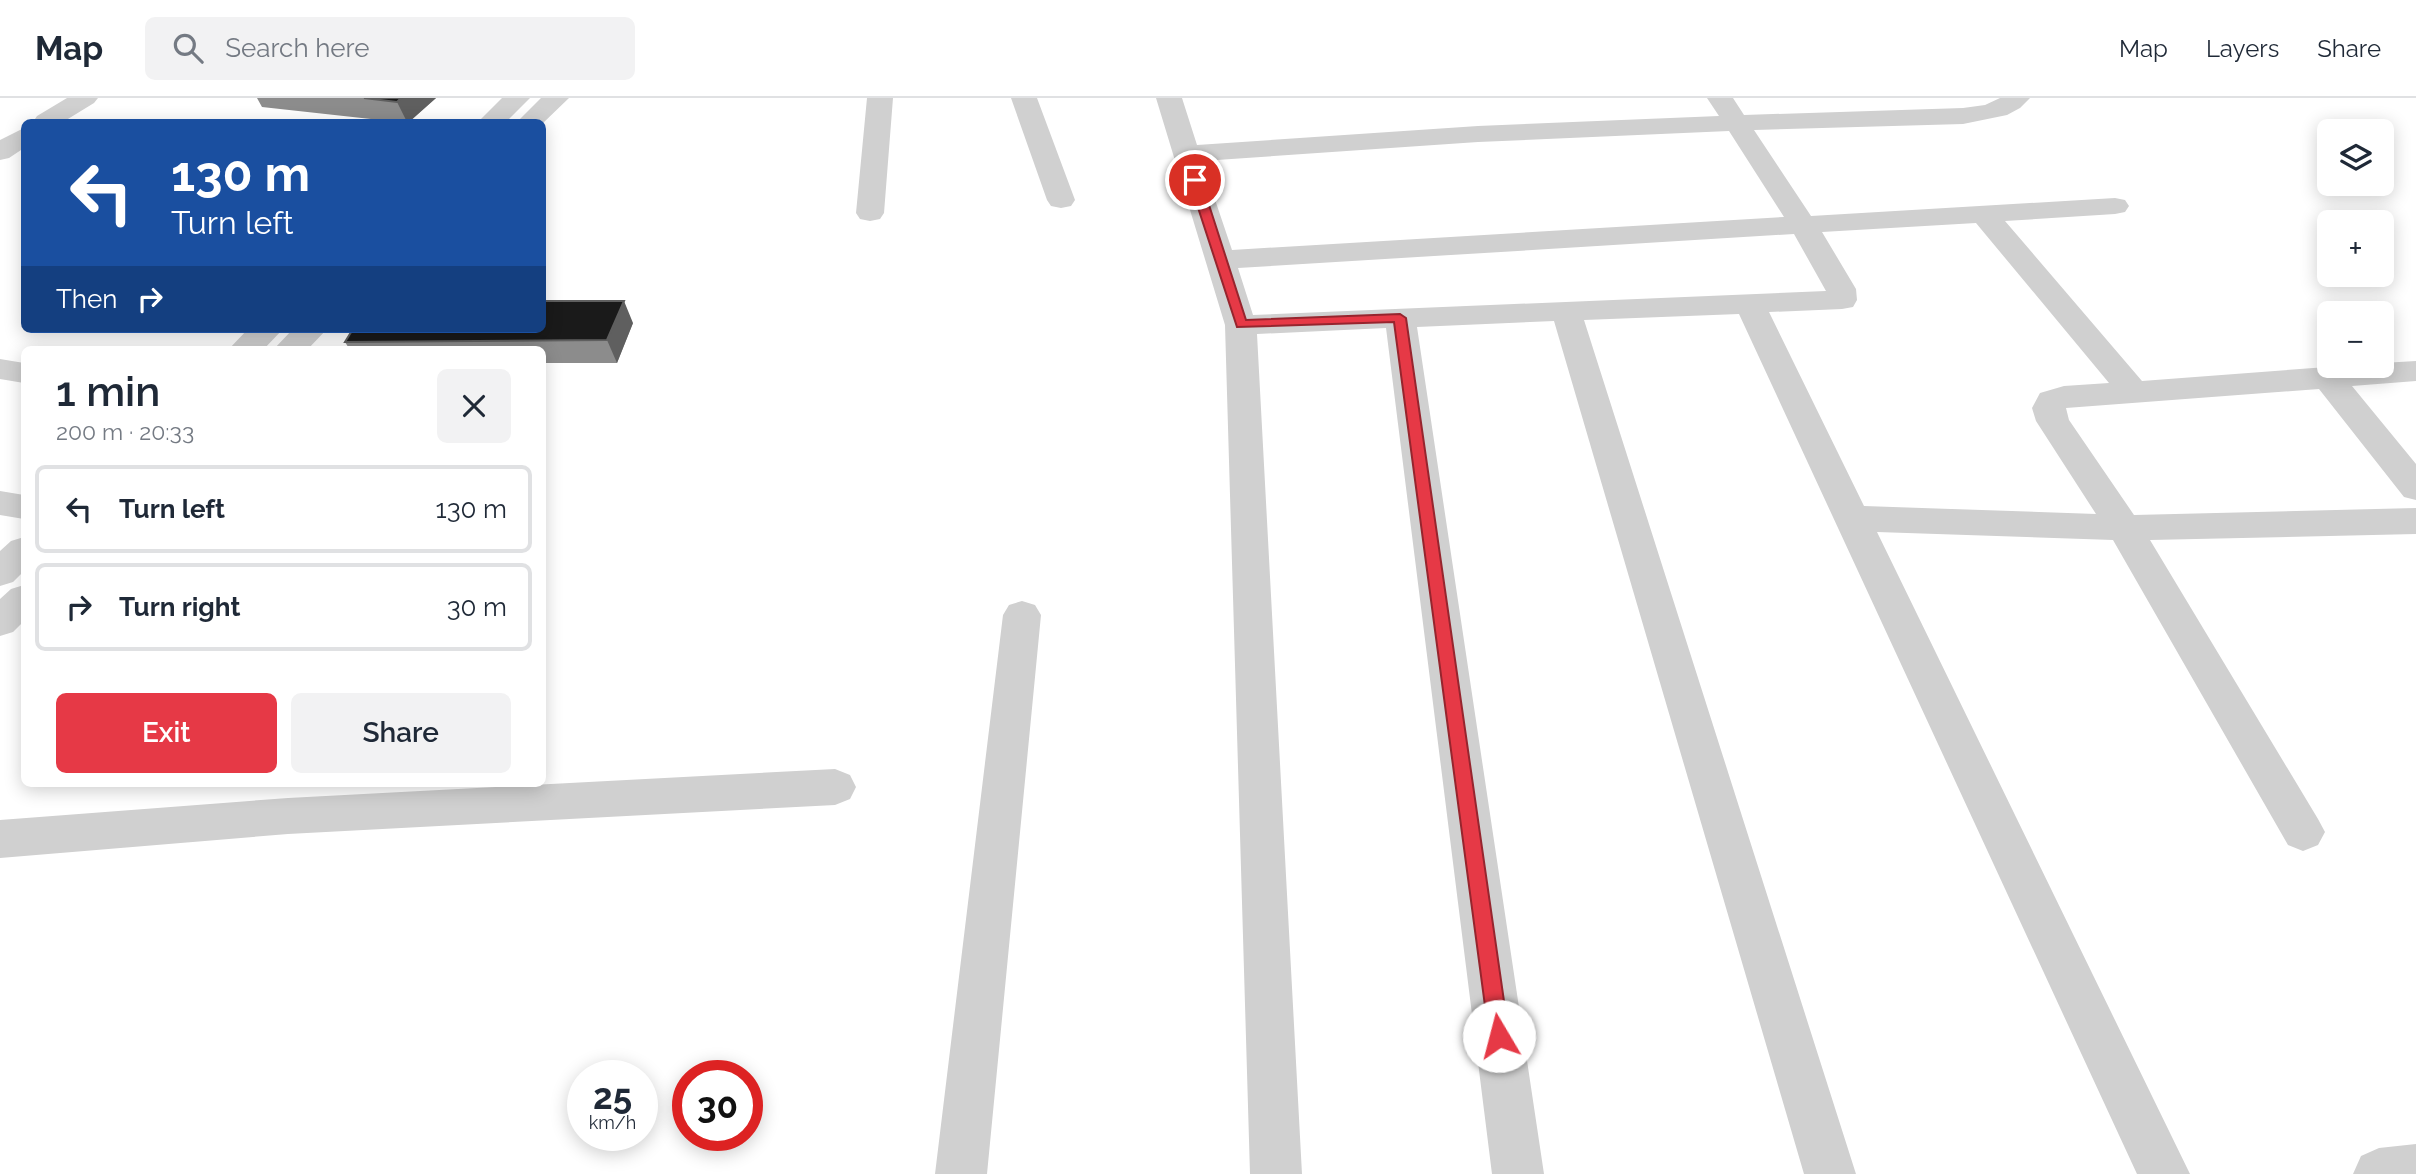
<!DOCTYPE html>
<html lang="en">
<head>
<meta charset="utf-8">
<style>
	body { margin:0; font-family:Raleway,sans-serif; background:#f2f2f3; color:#1f2937; height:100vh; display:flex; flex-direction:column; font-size:26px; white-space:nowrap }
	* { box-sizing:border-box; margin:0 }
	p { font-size:23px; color:#747a83 }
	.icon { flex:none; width:38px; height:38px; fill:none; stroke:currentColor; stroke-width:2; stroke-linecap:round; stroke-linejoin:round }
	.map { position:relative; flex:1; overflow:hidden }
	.sheet { position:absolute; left:21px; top:248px; width:525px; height:441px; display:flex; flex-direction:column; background:#fff; border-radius:10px; box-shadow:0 4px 18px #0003 }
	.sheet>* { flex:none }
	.hud { position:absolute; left:21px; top:21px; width:525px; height:214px; border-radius:10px; box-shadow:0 4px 18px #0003; background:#1a4fa0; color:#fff; overflow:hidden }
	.buttons { position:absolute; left:2317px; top:21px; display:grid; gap:14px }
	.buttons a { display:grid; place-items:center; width:77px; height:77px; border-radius:10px; background:#fff; box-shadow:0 4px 18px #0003; font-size:35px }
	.speed { position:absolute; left:567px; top:962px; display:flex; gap:14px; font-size:35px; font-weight:700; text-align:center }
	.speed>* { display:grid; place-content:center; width:91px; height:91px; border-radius:50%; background:#fff; box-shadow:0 4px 18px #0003; line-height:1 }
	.speed small { font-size:18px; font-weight:400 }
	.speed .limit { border:10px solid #d22; background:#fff; color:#111 }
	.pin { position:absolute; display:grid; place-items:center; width:60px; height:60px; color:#fff; margin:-30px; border:4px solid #fff; border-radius:50%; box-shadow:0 2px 7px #0007 }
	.me { position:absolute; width:77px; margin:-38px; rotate:352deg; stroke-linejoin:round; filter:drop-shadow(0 0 5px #0008) }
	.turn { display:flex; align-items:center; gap:24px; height:147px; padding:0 35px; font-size:32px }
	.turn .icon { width:91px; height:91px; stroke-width:2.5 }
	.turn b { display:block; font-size:49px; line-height:60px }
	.then { display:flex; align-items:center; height:66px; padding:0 35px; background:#0003; gap:14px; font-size:26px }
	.round { display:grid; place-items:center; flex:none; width:74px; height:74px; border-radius:10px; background:#f2f2f3 }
	.overview { display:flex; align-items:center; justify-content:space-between; height:119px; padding:0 35px }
	h1 { font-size:42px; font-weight:600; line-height:52px }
	.primary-button { display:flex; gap:14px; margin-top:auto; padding:14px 35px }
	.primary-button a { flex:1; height:80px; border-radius:10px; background:#e63946; color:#fff; font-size:28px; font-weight:600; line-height:80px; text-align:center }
	.primary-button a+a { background:#f2f2f3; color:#1f2937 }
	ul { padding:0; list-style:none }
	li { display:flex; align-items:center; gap:21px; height:88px; margin:0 14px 10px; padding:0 21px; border:4px solid #e0e1e3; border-radius:10px }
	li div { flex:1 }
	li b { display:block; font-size:26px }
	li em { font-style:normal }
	header { display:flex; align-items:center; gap:42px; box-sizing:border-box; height:98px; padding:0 35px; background:#fff; border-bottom:2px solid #e0e1e3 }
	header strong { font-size:33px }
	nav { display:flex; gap:38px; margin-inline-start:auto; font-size:24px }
	.search { width:490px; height:63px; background:#f2f2f3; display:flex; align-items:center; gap:18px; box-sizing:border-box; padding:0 24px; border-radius:10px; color:#747a83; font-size:26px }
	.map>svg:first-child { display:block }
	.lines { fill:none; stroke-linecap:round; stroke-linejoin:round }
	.minor { fill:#d0d0d0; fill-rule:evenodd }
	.tertiary { fill:#d0d0d0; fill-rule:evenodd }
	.wall { fill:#8c8c8c }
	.shaded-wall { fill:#5f5f5f }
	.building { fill:#1a1a1a; stroke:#5f5f5f; stroke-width:2 }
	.route { fill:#e63946; stroke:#96252e; stroke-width:2 }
</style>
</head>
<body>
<header>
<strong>Map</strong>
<div class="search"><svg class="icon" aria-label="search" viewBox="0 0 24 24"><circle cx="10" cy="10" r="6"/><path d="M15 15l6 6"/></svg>Search here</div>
<nav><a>Map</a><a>Layers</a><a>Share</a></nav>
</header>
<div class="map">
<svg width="2416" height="1076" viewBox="0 0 2416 1076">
	<rect width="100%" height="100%" fill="#fff"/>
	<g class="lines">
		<path class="minor" d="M 67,0 L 98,0 L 94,5 L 63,24 L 33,24 L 37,18 Z
			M 867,0 L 893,0 L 884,115 L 880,121 L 870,123 L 860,121 L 856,115 Z
			M 1011,0 L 1037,0 L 1075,102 L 1071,108 L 1061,110 L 1051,108 L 1047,102 Z
			M 1156,0 L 1182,0 L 1197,47 L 1478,28 L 1719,18 L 1707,0 L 1733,0 L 1744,17 L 1963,10 L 1985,7 L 2000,0 L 2030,0 L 2020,10 L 2007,17 L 1963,26 L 1754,32 L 1811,118 L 2115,100 L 2125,102 L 2129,108 L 2125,114 L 2115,116 L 2005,123 L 2142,283 L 2327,269 L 2382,268 L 2382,265 L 2416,263 L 2416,283 L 2352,288 L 2416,366 L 2416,402 L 2404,399 L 2319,291 L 2066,310 L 2069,322 L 2134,417 L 2416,410 L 2416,436 L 2150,442 L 2318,721 L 2325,734 L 2318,747 L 2303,753 L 2288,747 L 2113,442 L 1877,434 L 2190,1076 L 2137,1076 L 1739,216 L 1584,222 L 1856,1076 L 1804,1076 L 1554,223 L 1417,229 L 1544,1076 L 1492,1076 L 1386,230 L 1257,236 L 1302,1076 L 1250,1076 L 1225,227 ZM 1729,33 L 1784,119 L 1232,152 L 1202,63 L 1478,44 ZM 1976,125 L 2109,285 L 2064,288 L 2040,295 L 2032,310 L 2036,323 L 2096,416 L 1864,408 L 1769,214 L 1842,211 L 1853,209 L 1857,202 L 1856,191 L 1822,134 ZM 1794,136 L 1826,193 L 1253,217 L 1238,170 Z
			M 24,30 L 24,50 L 9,60 L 0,62 L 0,42 Z
			M 0,261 L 24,265 L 24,285 L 0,281 Z
			M 0,393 L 24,397 L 24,421 L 0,417 Z
			M 1022,503 L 1035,507 L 1041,517 L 987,1076 L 935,1076 L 1003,517 L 1009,507 Z
			M 835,671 L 850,677 L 856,689 L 850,701 L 835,707 L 288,736 L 0,760 L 0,722 L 288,700 Z
			M 2416,1046 L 2416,1076 L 2353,1076 L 2361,1058 L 2379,1050 Z"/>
		<path class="tertiary" d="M 502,0 L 530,0 L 506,24 L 478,24 Z
			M 541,0 L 569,0 L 542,26 L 517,24 Z
			M 248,231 L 283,231 L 263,252 L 228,252 Z
			M 293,231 L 327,231 L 307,252 L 273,252 Z
			M 24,439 L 24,473 L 13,484 L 0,488 L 0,453 L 11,443 Z
			M 24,487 L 24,523 L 13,534 L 0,538 L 0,501 L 11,491 Z"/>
	</g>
	<path class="wall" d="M 257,0 L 436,0 L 409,24 L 398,24 L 262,9 Z
		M 633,225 L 617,265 L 542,265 L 542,252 L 350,252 L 345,244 Z"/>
	<path class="shaded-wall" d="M 401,0 L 436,0 L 409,24 L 407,24 L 397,4 Z
		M 624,203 L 633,225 L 617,265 L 607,242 Z"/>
	<path class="building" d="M 364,0 L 401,0 L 397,4 Z
		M 542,203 L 624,203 L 607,242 L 345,244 L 353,231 L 542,231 Z"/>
	<path class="route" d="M 1191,80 L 1201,82 L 1246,222 L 1400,216 L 1406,220 L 1509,938 L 1506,945 L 1499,948 L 1492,945 L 1489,938 L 1394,224 L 1237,229 L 1189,82 Z"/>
</svg>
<div class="buttons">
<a><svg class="icon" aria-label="layers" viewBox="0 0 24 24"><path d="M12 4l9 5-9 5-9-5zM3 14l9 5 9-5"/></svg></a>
<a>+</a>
<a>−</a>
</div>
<div class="speed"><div>25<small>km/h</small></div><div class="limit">30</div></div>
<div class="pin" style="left:1195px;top:82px;background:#d93025"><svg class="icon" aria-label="arrive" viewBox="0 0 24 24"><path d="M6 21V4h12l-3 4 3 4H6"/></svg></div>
<svg class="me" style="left:1499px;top:938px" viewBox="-20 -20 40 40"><circle r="19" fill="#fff"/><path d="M0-13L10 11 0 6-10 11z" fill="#e63946"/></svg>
<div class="hud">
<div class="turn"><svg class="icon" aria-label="left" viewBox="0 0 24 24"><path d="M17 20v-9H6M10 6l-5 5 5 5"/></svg><div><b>130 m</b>Turn left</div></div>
<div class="then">Then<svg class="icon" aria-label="right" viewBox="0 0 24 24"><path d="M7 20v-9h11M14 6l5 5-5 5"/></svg></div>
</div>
<section class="sheet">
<div class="overview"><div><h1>1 min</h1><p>200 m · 20:33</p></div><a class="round"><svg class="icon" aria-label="close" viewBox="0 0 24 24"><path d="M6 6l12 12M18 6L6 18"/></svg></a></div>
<ul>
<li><svg class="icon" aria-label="left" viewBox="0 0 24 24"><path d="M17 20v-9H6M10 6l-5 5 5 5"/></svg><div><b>Turn left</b></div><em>130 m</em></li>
<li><svg class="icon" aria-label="right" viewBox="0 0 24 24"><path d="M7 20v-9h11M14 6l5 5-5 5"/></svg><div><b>Turn right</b></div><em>30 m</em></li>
</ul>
<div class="primary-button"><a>Exit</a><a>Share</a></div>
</section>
</div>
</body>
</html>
